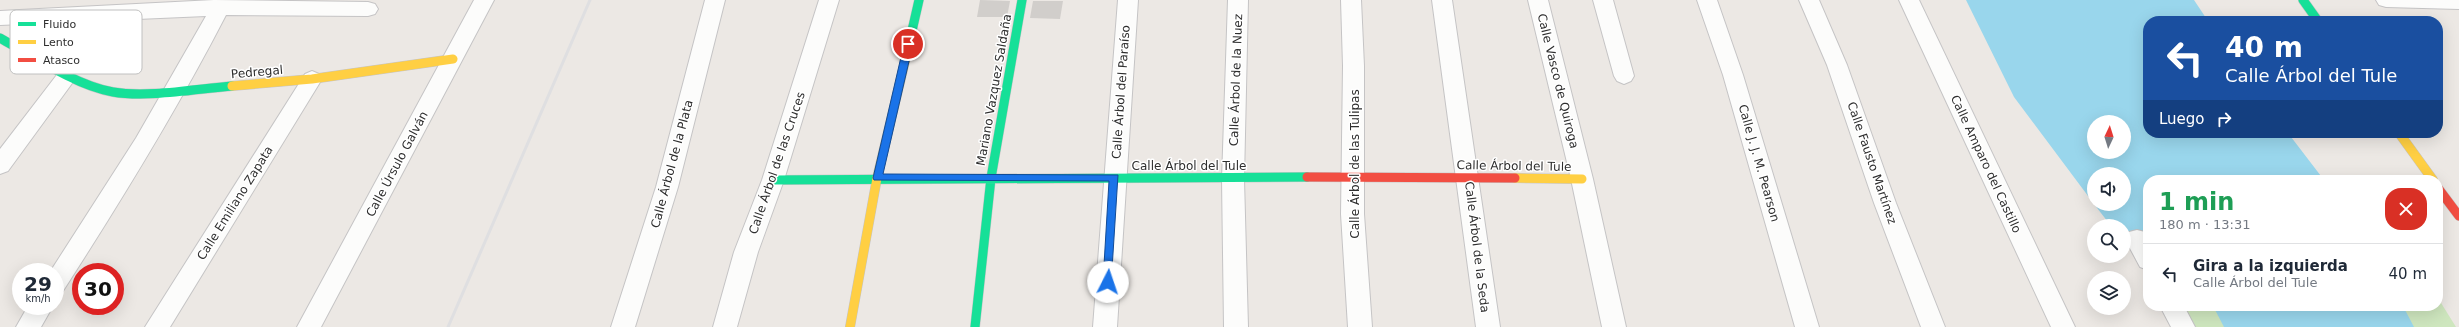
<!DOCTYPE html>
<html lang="es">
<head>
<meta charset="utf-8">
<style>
	body { margin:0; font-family:"DejaVu Sans",sans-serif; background:#f2f2f3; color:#1f2937; height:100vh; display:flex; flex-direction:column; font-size:15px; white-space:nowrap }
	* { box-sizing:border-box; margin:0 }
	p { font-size:13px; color:#747a83 }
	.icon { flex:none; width:22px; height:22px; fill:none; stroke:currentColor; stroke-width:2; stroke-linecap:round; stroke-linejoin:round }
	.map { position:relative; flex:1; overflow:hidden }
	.drawer { position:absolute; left:2143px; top:175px; width:300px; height:136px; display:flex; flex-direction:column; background:#fff; border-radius:16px; box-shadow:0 4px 16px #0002 }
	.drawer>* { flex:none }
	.guide { position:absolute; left:2143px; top:16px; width:300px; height:122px; border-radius:16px; box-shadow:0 4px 16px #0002; background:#1a4fa0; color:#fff; overflow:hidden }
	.needle { width:26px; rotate:4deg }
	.tools { position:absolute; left:2087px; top:115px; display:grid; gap:8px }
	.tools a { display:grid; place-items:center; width:44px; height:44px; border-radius:50%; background:#fff; box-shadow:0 4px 16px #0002; font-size:20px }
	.speed { position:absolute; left:12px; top:263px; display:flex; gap:8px; font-size:20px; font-weight:700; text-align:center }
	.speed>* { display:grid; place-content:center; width:52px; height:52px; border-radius:50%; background:#fff; box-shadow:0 4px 16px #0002; line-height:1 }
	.speed small { font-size:10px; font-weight:400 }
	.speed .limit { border:6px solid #d22; background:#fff; color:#111 }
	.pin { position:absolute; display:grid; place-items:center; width:34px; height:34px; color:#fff; margin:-17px; border:2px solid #fff; border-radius:50%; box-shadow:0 1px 4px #0007 }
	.me { position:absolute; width:44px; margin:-22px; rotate:4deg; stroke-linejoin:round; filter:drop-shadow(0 0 3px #0008) }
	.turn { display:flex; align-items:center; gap:14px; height:84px; padding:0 16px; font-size:18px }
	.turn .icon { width:52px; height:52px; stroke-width:2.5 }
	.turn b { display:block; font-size:28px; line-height:34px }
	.then { display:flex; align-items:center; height:38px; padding:0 16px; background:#0003; gap:8px; font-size:15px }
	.round { display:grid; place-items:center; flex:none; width:42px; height:42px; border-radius:16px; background:#f2f2f3 }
	.overview { display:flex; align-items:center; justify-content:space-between; height:68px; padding:0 16px }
	h1 { font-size:24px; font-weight:700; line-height:30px; color:#1e9e55 }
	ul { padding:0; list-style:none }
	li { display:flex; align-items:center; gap:12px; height:60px; padding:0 16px; border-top:1px solid #e0e1e3 }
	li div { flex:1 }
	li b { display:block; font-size:15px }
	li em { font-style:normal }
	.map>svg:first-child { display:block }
	.green { fill:#cee6be }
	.water { fill:#99d6ec; fill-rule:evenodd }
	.building { fill:#d1cecb }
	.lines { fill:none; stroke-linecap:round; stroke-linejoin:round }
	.street-casing { stroke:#c5c4c5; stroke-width:2 }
	.fast-casing { stroke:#c5c4c5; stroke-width:10 }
	.slow-casing { stroke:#c5c4c5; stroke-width:10 }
	.jam-casing { stroke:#c5c4c5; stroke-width:10 }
	.street { fill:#fcfcfb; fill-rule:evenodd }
	.fast { stroke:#16e098; stroke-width:9 }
	.slow { stroke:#ffcf43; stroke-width:9 }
	.jam { stroke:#f24e42; stroke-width:9 }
	.rail { stroke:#dfdfe1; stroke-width:3 }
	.route { fill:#1a73e8; stroke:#114b97 }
	.labels { text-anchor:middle; stroke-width:3; stroke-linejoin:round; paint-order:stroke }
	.street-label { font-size:12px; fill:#2e2e2e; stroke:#fff }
	.key { fill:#fff; stroke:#c0c0c0; stroke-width:1 }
	.key-label { font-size:11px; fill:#2e2e2e }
</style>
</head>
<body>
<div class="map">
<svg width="2459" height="327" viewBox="0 0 2459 327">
	<rect width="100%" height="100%" fill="#ece8e4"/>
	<path class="green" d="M 2438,298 L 2456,327 L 2191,327 L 2178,306 L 2438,306 Z"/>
	<path class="water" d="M 1966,0 L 2194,0 L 2208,21 L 2148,21 L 2148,133 L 2288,133 L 2324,180 L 2148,180 L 2148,242 L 2124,236 L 2124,226 L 2111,226 L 2094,204 L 2124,204 L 2124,174 L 2094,174 L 2094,204 L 2014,97 ZM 2094,122 L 2124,122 L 2124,152 L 2094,152 Z
		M 2213,306 L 2403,306 L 2414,327 L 2224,327 Z"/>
	<path class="building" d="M 980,0 L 1010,1 L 1007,17 L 977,17 Z
		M 1033,1 L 1063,1 L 1060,19 L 1030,18 Z"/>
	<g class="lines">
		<g class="street-casing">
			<path id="street" d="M 214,0 L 368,2 L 375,4 L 378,9 L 375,14 L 368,16 L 226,15 C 177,110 121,201 63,291 L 55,294 L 55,272 L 50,272 L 136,138 L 206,16 L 0,25 L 0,11 Z
				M 474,0 L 494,0 L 321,327 L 297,327 Z
				M 705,0 L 725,0 L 678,187 L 635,327 L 611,327 L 656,187 Z
				M 819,0 L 839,0 L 784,180 L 758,252 L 737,327 L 713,327 L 734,252 L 762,180 Z
				M 1118,0 L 1138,0 L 1117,327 L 1093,327 Z
				M 1228,0 L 1248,0 L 1244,179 L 1248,327 L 1224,327 L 1222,179 Z
				M 1341,0 L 1361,0 L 1364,66 L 1364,214 L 1372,327 L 1348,327 L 1341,214 L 1343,66 Z
				M 1432,0 L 1452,0 L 1500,327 L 1476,327 Z
				M 1528,0 L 1548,0 L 1593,179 L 1626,327 L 1602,327 L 1571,179 Z
				M 1593,0 L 1613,0 L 1634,76 L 1631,81 L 1624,84 L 1617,81 L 1614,76 Z
				M 1697,0 L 1717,0 L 1743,75 L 1819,327 L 1795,327 L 1723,75 Z
				M 1799,0 L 1819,0 L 1847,65 L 1896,203 L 1945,327 L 1921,327 L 1874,203 L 1827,65 Z
				M 1899,0 L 1919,0 L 2075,327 L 2051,327 Z
				M 2376,0 L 2459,0 L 2459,9 L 2386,7 L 2379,5 Z
				M 66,69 L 73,72 L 76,77 L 73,82 L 8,171 L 0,174 L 0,149 L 59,72 Z
				M 312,71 L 319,74 L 322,79 L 170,327 L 145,327 L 305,74 Z
				M 2137,230 L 2145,232 L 2148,238 L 2148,270 L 2140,267 L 2125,239 L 2129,232 Z
				M 28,306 L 53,306 L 41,327 L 16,327 Z
				M 2160,306 L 2184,306 L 2195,327 L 2171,327 Z"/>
		</g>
		<g class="fast-casing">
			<path id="fast" d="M 2303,0 L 2318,21
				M 0,38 C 32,56 77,86 113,92 C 147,98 196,89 232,86
				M 906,57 L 919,0
				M 773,180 L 1307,177
				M 975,327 L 991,178 L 1022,0"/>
		</g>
		<g class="slow-casing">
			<path id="slow" d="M 232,86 L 312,79 L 453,59
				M 2399,133 L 2433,180
				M 1515,178 L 1582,179
				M 850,327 L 877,178 L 906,57"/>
		</g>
		<g class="jam-casing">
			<path id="jam" d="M 1307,177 L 1515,178
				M 2438,188 L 2459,216"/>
		</g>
		<use href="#street" class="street"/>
		<use href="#fast" class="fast"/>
		<use href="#slow" class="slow"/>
		<use href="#jam" class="jam"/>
		<path class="rail" d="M 448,327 L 590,0"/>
	</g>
	<path class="route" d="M 908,41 L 913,44 L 883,174 L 1118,175 L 1111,285 L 1104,285 L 1103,282 L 1109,181 L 874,180 L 873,178 L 904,44 Z"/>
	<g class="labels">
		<g class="street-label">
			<text transform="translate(257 72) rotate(-5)" y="4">Pedregal</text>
			<text transform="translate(1236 80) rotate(-88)" y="4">Calle Árbol de la Nuez</text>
			<text transform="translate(1558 81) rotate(76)" y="4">Calle Vasco de Quiroga</text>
			<text transform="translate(994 90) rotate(-80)" y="4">Mariano Vazquez Saldaña</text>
			<text transform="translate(1121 92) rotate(-86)" y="4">Calle Árbol del Paraíso</text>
			<text transform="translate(777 163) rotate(-71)" y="4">Calle Árbol de las Cruces</text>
			<text transform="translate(1759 163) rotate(74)" y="4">Calle J. J. M. Pearson</text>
			<text transform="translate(1872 163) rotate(71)" y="4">Calle Fausto Martínez</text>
			<text transform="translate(397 164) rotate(-62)" y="4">Calle Úrsulo Galván</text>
			<text transform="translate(672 164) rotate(-75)" y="4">Calle Árbol de la Plata</text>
			<text transform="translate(1355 164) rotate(-90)" y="4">Calle Árbol de las Tulipas</text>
			<text transform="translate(1986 164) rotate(65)" y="4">Calle Amparo del Castillo</text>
			<text x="1189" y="170">Calle Árbol del Tule</text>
			<text transform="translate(1514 166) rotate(1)" y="4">Calle Árbol del Tule</text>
			<text transform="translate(235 203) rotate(-58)" y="4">Calle Emiliano Zapata</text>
			<text transform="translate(1477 247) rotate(83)" y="4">Calle Árbol de la Seda</text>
		</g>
	</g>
	<rect x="10" y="10" width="132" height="64" rx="6" class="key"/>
	<rect x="18" y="22" width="18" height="4" fill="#16e098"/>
	<rect x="18" y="40" width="18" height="4" fill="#ffcf43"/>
	<rect x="18" y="58" width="18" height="4" fill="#f24e42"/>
	<g class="key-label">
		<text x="43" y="28">Fluido</text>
		<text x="43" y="46">Lento</text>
		<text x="43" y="64">Atasco</text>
	</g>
</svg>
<div class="tools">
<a><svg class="needle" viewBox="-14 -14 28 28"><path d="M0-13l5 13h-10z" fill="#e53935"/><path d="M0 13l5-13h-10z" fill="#747a83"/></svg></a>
<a><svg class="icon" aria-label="sound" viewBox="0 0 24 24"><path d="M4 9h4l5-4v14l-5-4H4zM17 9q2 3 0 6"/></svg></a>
<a><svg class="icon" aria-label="search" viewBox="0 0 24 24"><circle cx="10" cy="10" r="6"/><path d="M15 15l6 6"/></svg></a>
<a><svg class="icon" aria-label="layers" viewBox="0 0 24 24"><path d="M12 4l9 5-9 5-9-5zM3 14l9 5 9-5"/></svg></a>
</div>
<div class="speed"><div>29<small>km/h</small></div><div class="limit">30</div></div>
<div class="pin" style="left:908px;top:44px;background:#d93025"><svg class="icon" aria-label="arrive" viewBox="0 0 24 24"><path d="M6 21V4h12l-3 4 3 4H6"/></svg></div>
<svg class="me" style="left:1108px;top:282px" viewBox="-20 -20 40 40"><circle r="19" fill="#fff"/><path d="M0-13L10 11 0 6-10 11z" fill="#1a73e8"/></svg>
<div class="guide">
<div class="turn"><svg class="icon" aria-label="left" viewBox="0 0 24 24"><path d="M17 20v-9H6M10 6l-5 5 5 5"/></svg><div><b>40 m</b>Calle Árbol del Tule</div></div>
<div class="then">Luego<svg class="icon" aria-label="right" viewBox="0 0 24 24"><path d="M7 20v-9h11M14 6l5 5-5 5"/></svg></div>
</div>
<section class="drawer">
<div class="overview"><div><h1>1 min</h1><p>180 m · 13:31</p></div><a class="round" style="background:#d93025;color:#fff"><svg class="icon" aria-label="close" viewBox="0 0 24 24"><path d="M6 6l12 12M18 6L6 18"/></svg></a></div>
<ul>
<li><svg class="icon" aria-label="left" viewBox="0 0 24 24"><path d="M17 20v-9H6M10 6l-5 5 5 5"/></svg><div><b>Gira a la izquierda</b><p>Calle Árbol del Tule</p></div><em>40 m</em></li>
</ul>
</section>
</div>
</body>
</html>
